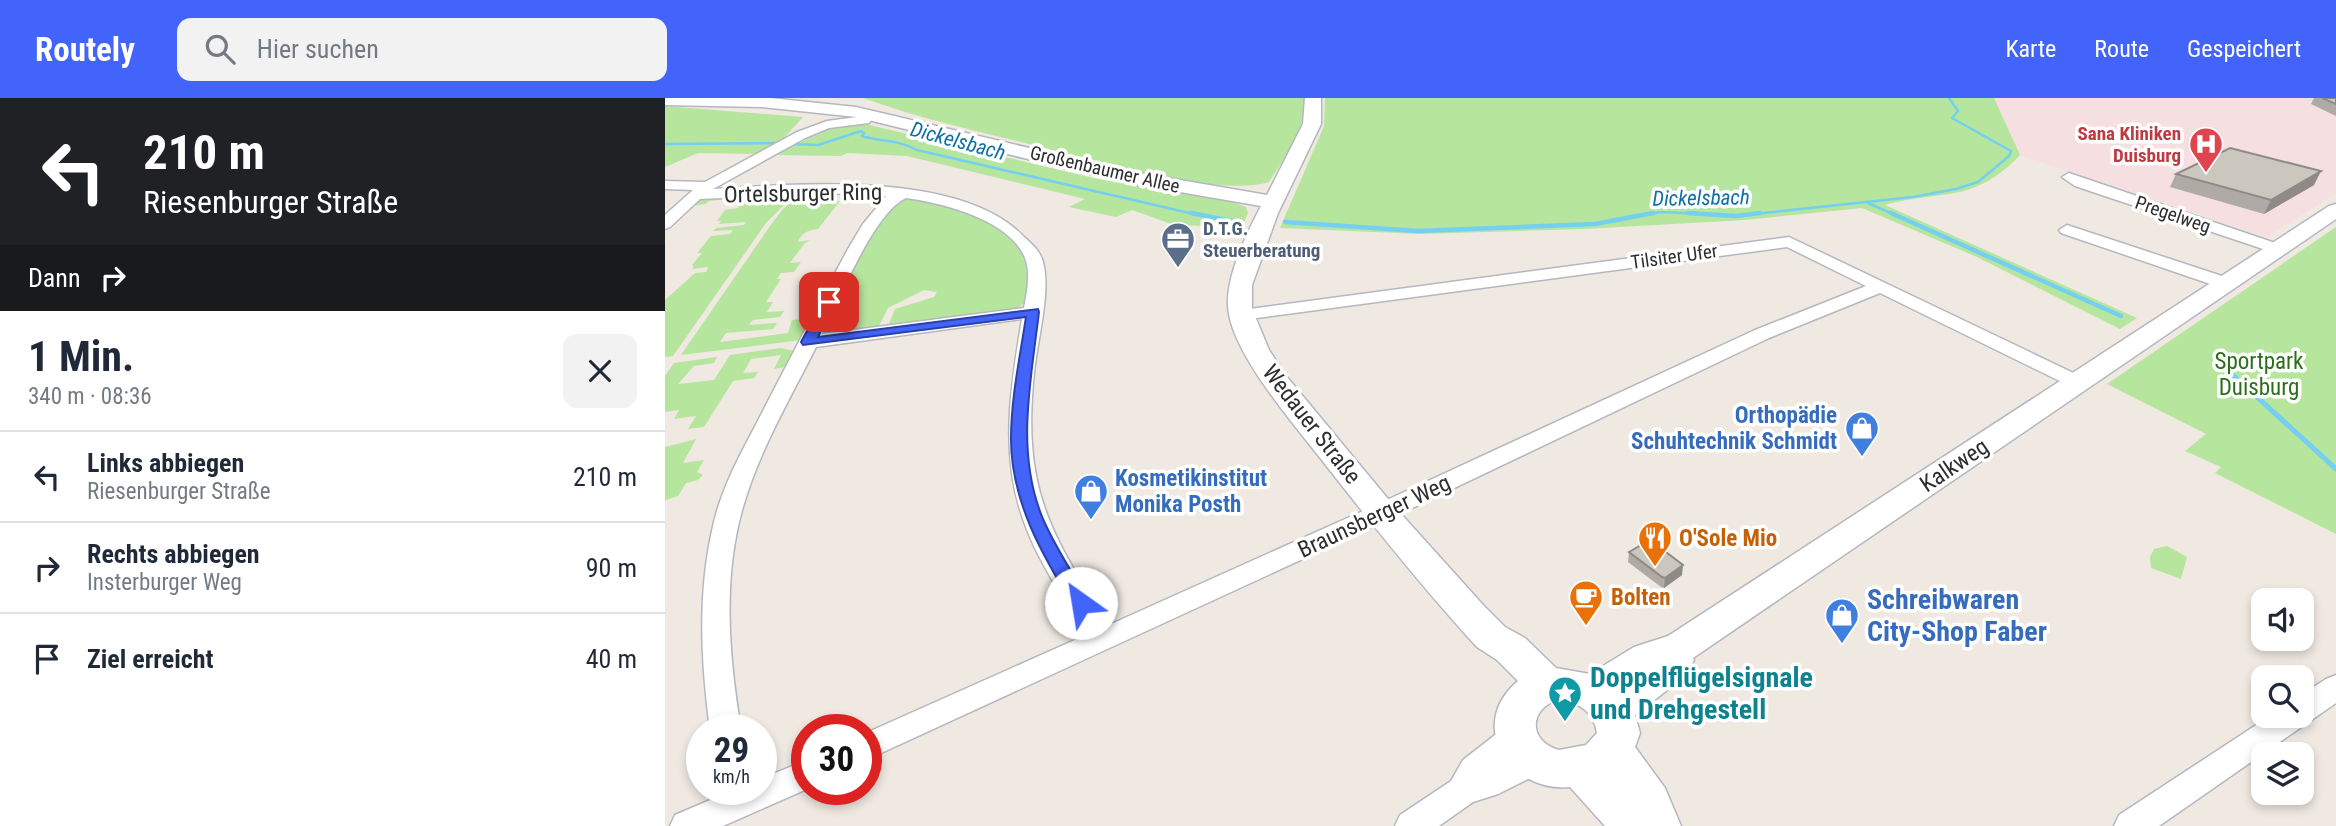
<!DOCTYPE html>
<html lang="de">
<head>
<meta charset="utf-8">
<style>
	body { margin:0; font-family:"Roboto Condensed",sans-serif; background:#f2f2f3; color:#1f2937; height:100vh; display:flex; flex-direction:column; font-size:26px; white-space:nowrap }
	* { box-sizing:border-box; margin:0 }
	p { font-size:23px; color:#747a83 }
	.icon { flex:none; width:38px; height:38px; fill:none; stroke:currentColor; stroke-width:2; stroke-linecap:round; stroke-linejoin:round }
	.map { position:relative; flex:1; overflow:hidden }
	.drawer { display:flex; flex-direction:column; background:#fff; width:665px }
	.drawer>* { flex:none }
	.hud { background:#202124; color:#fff; overflow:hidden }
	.controls { position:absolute; left:1586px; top:490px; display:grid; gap:14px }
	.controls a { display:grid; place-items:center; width:63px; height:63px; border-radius:14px; background:#fff; box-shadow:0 4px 10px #0003; font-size:35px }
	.speed { position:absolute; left:21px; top:616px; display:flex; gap:14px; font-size:35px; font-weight:700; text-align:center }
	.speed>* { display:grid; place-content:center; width:91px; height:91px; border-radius:50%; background:#fff; box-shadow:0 4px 10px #0003; line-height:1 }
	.speed small { font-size:18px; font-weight:400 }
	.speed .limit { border:10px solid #d22; background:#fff; color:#111 }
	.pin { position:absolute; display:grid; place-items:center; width:60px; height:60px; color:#fff; margin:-30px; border-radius:14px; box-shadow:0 4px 10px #0006 }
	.me { position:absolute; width:77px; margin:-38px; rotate:328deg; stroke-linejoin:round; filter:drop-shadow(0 0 5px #0008) }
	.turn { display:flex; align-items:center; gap:24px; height:147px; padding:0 28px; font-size:32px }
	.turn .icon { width:91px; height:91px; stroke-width:2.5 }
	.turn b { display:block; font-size:49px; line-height:60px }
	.then { display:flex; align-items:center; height:66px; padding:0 28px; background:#0003; gap:14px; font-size:26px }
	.round { display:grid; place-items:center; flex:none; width:74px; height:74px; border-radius:14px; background:#f2f2f3 }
	.overview { display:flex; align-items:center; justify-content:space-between; height:119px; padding:0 28px }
	h1 { font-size:42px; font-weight:700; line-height:52px }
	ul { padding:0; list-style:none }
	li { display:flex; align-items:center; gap:21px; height:91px; padding:0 28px; border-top:2px solid #e0e1e3 }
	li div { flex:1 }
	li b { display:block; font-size:26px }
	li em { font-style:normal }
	header { display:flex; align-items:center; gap:42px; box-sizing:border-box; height:98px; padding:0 35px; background:#4264fb; color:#fff }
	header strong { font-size:33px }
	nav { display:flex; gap:38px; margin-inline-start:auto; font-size:24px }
	.search { width:490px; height:63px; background:#f2f2f3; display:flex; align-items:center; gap:18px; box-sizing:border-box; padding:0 24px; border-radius:14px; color:#747a83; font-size:26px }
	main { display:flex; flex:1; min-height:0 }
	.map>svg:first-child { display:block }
	.medical { fill:#f5dfe0 }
	.green { fill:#b6e59e }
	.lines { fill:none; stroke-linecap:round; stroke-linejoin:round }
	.stream-far2 { stroke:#75cff0; stroke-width:2.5 }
	.stream-far1 { stroke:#75cff0; stroke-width:4.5 }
	.stream { stroke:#75cff0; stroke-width:5 }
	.street-casing { stroke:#b4b7c1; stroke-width:3 }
	.secondary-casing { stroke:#b4b7c1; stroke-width:3 }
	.street { fill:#fff; fill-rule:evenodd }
	.secondary { fill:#fff; fill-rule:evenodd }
	.wall { fill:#afaba4 }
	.shaded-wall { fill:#8e8b86 }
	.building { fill:#cbc7bf; stroke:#8e8b86; stroke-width:2 }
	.route { fill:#4264fb; stroke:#2b41a3; stroke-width:2 }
	.labels { text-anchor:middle; stroke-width:7; stroke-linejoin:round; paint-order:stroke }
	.far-health-label { font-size:19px; font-weight:bold; fill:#be3a42; stroke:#fff; text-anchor:end }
	.far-street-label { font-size:19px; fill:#2e2e2e; stroke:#fff }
	.far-service-label { font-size:19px; font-weight:bold; fill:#4e5e75; stroke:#fff; text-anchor:start }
	.far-water-label { font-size:21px; font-style:italic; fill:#0d6fa3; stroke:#fff }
	.street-label { font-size:23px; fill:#2e2e2e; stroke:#fff }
	.park-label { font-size:23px; fill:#2c6e1b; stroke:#fff }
	.shop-label { font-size:23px; font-weight:bold; fill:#366cbe; stroke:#fff; text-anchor:end }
	.food-label { font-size:23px; font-weight:bold; fill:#c56008; stroke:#fff; text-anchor:start }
	.near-shop-label { font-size:28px; font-weight:bold; fill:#366cbe; stroke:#fff; text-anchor:start }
	.near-culture-label { font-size:28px; font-weight:bold; fill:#0d838f; stroke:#fff; text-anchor:start }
</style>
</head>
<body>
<header>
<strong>Routely</strong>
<div class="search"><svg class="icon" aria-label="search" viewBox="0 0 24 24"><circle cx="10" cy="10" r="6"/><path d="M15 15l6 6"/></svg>Hier suchen</div>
<nav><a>Karte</a><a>Route</a><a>Gespeichert</a></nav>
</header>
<main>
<section class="drawer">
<div class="hud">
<div class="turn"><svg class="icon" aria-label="left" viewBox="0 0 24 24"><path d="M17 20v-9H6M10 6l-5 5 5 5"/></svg><div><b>210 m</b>Riesenburger Straße</div></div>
<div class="then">Dann<svg class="icon" aria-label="right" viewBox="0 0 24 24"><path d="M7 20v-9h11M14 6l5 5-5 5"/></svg></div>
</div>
<div class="overview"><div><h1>1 Min.</h1><p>340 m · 08:36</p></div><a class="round"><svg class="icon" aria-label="close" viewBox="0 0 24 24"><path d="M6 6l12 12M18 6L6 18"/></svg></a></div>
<ul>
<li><svg class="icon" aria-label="left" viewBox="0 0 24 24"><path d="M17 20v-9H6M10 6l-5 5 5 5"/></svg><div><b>Links abbiegen</b><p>Riesenburger Straße</p></div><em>210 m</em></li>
<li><svg class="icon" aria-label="right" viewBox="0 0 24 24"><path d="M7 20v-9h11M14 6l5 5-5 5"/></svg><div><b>Rechts abbiegen</b><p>Insterburger Weg</p></div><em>90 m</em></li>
<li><svg class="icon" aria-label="arrive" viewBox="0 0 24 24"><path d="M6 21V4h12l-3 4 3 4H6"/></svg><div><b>Ziel erreicht</b></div><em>40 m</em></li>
</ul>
</section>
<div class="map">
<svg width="1671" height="728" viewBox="0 0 1671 728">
	<rect width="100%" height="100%" fill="#efe9e1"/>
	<path class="medical" d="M 1329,0 L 1671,0 L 1671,95 L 1602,139 L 1355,57 Z"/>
	<path class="green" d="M 198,0 L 639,0 C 642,31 620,59 604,84 C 555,100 421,60 368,47 C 311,33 253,20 198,0 Z
		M 660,0 L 1329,0 L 1355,57 C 1307,107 1277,91 1220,107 L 1472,220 L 1455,231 L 1312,159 L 1197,110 L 1080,122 L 919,131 L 756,136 L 615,130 L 659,28 Z
		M 0,8 L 138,19 L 119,40 L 92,56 L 33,55 L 0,69 Z
		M 200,26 L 433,81 L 565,103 L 581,109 L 583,115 L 577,129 L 509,127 L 467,112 L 451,119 L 404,109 L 420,101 L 242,58 L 182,55 L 176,58 L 109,57 L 170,28 Z
		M 139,93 L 162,93 L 156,105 L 175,103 L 153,131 C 143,132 136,135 133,144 L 145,142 L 139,146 L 125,165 L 136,164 L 129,174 L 116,175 L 112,181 L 116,181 L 101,204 L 108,204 L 102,214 L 119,213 L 115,219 L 88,222 L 84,227 L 112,225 L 108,231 L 61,235 L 55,244 L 123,235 L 127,222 L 149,220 L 136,242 L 16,257 L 105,128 L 118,111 Z
		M 132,94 L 101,125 L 8,258 L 0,259 L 0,202 L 30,175 L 41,174 L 43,169 L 27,171 L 29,168 L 27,167 L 37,155 L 32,155 L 46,138 L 65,136 L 68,132 L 48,133 L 51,130 L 79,127 L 81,124 L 54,126 L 56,123 L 52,123 L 60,112 L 73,110 L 78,99 L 44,103 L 40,106 L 27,108 L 36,100 Z
		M 247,100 C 286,108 347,120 360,165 C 363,178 362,191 361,203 L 352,211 L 223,228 L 230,211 L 269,199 L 272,194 L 259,192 L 223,210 L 213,230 L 165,238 L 158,235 C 173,205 213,102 247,100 Z
		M 1671,129 L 1671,436 L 1550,375 L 1556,369 L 1520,353 L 1541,336 L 1442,286 Z
		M 116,250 L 129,253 L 121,269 L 109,271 L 116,257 L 86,261 L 78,275 L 93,274 L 89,280 L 68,283 L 39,329 L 23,331 L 31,318 L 9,321 L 14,312 L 0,314 L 0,278 L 9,265 L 52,259 L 49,265 L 29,268 L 13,286 L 49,282 L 65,257 Z
		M 31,341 L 18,365 L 39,362 L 32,374 L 38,377 L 33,382 L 21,385 L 13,398 L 1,402 L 0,405 L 0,349 Z
		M 1502,448 L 1522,459 L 1516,481 L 1486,470 L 1485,459 L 1489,451 Z"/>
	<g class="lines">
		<path class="stream-far2" d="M 0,46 L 116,45
			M 126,46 L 153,47 L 196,33 L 199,35 L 197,38 C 216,44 235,42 252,52 L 533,117
			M 1203,105 L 1230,117
			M 979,117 L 996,114 L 1055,117
			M 1079,117 L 1248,99 L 1291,91 L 1313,84 L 1344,58 L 1346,53 L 1287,20 L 1293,13 L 1284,0"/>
		<path class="stream-far1" d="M 526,115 L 577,125
			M 1023,115 L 1071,118 L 1095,115
			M 1226,115 L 1456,218
			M 620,124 L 753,133 L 930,126 L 988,115
			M 1551,261 L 1560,269"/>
		<path class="stream" d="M 1558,268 L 1671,371"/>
		<g class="street-casing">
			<path id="street" d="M 200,18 L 206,22 L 204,25 L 164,30 L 140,40 L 48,91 C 133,86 296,72 359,139 C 367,146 375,153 378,164 C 386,195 372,243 369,275 C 357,389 384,435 444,527 L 698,413 L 1090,232 L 1201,188 L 1122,149 L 577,222 L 571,221 L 568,217 L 577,212 L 1124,139 L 1419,280 L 1422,284 L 1419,288 L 1405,288 L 1215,195 L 1104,240 L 716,425 L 201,662 L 201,635 L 421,537 C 398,499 371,461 357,418 C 335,354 346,286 357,221 L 151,249 C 125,301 94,353 78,409 C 57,481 64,559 76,632 L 45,632 C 36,563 32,493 49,424 C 59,382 82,345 101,307 C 128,255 155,203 183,151 L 198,126 L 221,98 L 159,95 L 35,101 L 5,129 L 0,131 L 0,117 L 28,92 L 0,91 L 0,83 L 40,84 L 132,34 L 162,23 ZM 241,100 C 278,105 345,122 360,160 C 366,176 362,194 359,210 L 157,236 C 174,203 208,115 241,100 Z
				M 1404,75 L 1619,148 L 1621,151 L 1619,154 L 1607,154 L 1410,88 L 1397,79 Z
				M 1402,127 L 1569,182 L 1572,186 L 1569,190 L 1557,190 L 1396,135 L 1394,132 Z
				M 1671,577 L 1671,605 L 1494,728 L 1449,728 L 1454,717 L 1605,618 L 1636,618 L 1636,597 L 1661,581 Z
				M 850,626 L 861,630 L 866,639 L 861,648 L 852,656 L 870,649 L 881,652 L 886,662 L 881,672 L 833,696 L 808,704 L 774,728 L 730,728 L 735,717 L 786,683 L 798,662 L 839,630 Z
				M 142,662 L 142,691 L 58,728 L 5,728 L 10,717 L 71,691 L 96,691 L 96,681 Z"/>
		</g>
		<g class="secondary-casing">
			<path id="secondary" d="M 0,0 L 105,0 L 191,9 L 457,72 L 602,97 L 638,26 L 640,0 L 656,0 L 656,26 L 613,115 L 587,187 L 587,211 L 604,252 L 622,279 L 728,407 L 819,508 L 840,529 L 860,540 L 891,570 L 925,576 L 969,549 L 1003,538 L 1664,108 L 1671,106 L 1671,121 L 1028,560 L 1029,562 L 1019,579 L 970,617 L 975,635 L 970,649 L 1000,690 L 1016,728 L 940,728 L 905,689 C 846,695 800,628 853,583 L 832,562 L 812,549 C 757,489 706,425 656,361 C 628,325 565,253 563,208 C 561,178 582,135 596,108 L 457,84 L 191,19 L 97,9 L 0,7 ZM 894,601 C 915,605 929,614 932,635 L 921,647 L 894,652 C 863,643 863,611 894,601 Z"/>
		</g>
		<use href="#street" class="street"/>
		<use href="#secondary" class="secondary"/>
	</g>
	<path class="wall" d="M 1649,0 L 1671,0 L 1671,18 L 1646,6 Z
		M 1511,76 L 1649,87 L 1599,116 L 1505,89 Z
		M 964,454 L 1017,477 L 999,490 L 996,489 L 963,464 Z"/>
	<path class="shaded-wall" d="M 1656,73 L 1649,87 L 1599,116 L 1606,102 Z
		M 1018,467 L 1017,477 L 999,490 L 1000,480 Z"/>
	<path class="building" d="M 1657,0 L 1671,0 L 1671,6 Z
		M 1565,50 L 1656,73 L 1606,102 L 1511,76 Z
		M 985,442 L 1018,467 L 1000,480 L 997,479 L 964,454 Z"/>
	<path class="route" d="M 164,200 L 170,204 L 153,239 L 373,211 L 374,214 C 366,283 350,354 378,421 C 391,451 409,477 425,505 L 423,509 L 409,509 C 378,458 346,404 346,341 C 346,300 355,259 361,219 L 138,247 L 136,244 L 158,204 Z"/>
	<defs>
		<g id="hospital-pin" transform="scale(1.75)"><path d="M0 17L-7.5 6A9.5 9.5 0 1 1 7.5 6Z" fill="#e0444e" stroke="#fff"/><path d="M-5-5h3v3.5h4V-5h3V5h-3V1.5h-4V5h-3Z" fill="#fff"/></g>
		<g id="office-pin" transform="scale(1.75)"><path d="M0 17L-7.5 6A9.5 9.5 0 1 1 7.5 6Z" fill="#5c6f8a" stroke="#fff"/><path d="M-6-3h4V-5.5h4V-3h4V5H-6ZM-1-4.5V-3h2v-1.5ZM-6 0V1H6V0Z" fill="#fff"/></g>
		<g id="shop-pin" transform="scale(1.75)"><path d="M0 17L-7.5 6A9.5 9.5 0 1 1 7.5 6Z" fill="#3f7fe0" stroke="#fff"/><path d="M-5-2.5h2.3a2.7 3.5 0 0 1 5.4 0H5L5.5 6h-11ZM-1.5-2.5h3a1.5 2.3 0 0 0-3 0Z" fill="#fff"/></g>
		<g id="restaurant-pin" transform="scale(1.75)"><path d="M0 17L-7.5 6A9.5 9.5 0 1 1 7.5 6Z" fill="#e8710a" stroke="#fff"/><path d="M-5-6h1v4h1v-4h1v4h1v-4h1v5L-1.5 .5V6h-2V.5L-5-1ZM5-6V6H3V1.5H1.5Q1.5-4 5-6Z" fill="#fff"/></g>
		<g id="cafe-pin" transform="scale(1.75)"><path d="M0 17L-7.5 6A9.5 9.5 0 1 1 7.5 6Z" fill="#e8710a" stroke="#fff"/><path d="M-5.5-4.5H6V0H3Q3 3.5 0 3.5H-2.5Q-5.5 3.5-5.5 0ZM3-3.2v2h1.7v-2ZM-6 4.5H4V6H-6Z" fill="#fff"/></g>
		<g id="sight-pin" transform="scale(1.75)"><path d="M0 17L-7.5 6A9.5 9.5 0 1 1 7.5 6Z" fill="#0f9aa8" stroke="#fff"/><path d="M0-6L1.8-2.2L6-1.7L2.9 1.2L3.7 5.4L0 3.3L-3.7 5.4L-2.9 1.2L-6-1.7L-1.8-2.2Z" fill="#fff"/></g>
	</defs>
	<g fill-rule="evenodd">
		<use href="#hospital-pin" x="1541" y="46"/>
		<use href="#office-pin" x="513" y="141"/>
		<use href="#shop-pin" x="1197" y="330"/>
		<use href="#shop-pin" x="426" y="393"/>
		<use href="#restaurant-pin" x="990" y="440"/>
		<use href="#cafe-pin" x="921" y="499"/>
		<use href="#shop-pin" x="1177" y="517"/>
		<use href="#sight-pin" x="900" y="595"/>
	</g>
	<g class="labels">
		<g class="far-health-label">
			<text x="1516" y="42">Sana Kliniken<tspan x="1516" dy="22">Duisburg</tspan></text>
		</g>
		<g class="far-street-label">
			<text transform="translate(440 71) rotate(13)" y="7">Großenbaumer Allee</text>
			<text transform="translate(1508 116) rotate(19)" y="7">Pregelweg</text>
			<text transform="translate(1009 158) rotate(-8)" y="7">Tilsiter Ufer</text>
		</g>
		<g class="far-service-label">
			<text x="538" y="137">D.T.G.<tspan x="538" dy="22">Steuerberatung</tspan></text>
		</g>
		<g class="far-water-label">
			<text transform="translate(293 43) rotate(15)" y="7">Dickelsbach</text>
			<text transform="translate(1036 100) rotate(-1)" y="7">Dickelsbach</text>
		</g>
		<g class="street-label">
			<text transform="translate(138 95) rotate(-1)" y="8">Ortelsburger Ring</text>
			<text transform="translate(647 326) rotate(52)" y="8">Wedauer Straße</text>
			<text transform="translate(1289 367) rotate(-34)" y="8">Kalkweg</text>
			<text transform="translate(709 418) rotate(-25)" y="8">Braunsberger Weg</text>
		</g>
		<g class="park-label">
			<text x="1594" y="271">Sportpark<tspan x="1594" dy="26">Duisburg</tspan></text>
		</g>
		<g class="shop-label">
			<text x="1172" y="325">Orthopädie<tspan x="1172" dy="26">Schuhtechnik Schmidt</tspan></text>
			<text x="450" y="388" text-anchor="start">Kosmetikinstitut<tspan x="450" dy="26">Monika Posth</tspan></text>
		</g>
		<g class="food-label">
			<text x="1014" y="448">O'Sole Mio</text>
			<text x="946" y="507">Bolten</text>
		</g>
		<g class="near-shop-label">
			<text x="1202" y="511">Schreibwaren<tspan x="1202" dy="32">City-Shop Faber</tspan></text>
		</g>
		<g class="near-culture-label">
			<text x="925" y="589">Doppelflügelsignale<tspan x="925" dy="32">und Drehgestell</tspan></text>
		</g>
	</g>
</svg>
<div class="controls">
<a><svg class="icon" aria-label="sound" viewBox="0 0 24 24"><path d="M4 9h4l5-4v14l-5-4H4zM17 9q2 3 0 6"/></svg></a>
<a><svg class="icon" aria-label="search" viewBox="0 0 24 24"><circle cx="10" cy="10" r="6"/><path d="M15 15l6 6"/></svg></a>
<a><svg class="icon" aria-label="layers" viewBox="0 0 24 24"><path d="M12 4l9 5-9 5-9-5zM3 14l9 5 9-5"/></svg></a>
</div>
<div class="speed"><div>29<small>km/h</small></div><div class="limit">30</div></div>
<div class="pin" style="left:164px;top:204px;background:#d93025"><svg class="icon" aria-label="arrive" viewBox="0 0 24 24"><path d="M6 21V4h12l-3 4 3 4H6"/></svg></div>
<svg class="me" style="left:416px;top:505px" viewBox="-20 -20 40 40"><circle r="19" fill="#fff"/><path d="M0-13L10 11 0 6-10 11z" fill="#4264fb"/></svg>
</div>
</main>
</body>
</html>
